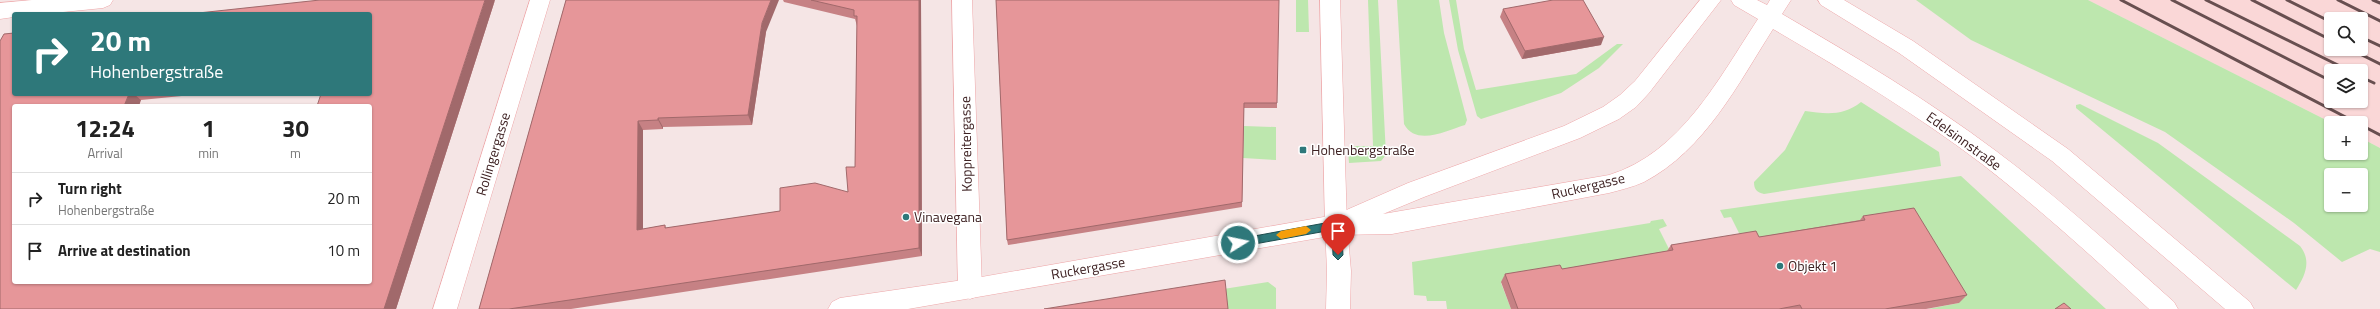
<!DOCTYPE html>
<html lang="en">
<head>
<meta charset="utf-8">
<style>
	body { margin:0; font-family:"Titillium Web",sans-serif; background:#f6f6f6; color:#222; height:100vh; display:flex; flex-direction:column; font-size:15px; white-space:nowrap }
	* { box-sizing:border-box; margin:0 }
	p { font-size:13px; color:#767676 }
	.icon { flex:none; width:22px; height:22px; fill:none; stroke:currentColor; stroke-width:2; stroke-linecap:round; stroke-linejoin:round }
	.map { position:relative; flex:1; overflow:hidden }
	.panel { position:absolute; left:12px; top:104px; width:360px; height:180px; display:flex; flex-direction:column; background:#fff; border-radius:4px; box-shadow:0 1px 3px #0004 }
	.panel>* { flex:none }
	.hud { position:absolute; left:12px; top:12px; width:360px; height:84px; border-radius:4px; box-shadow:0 1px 3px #0004; background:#2e787a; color:#fff; overflow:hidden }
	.buttons { position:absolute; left:2324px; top:12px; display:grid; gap:8px }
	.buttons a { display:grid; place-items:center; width:44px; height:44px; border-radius:4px; background:#fff; box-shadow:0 1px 3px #0004; font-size:20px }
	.pin { position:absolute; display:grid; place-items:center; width:34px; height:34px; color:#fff; margin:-41px -17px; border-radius:50% 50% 50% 0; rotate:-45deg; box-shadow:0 0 4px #0007 }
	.pin .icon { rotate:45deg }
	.me { position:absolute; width:44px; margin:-22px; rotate:80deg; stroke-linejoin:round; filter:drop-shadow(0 0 3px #0008) }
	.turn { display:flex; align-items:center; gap:14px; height:84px; padding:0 12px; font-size:18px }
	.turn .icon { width:52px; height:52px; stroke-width:2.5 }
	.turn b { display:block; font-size:28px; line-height:34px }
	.eta { display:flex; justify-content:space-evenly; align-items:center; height:68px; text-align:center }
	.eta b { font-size:24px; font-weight:700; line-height:28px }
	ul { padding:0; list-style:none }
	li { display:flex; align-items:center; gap:12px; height:52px; padding:0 12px; border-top:1px solid #e0e0e0 }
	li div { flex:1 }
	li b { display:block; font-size:15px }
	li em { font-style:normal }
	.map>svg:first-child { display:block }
	.built { fill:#fad7d7; fill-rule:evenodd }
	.green { fill:#bde7ae; fill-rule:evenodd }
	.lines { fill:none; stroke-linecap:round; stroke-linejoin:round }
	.minor-casing { stroke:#eea6a8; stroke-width:1 }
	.tertiary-casing { stroke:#eea6a8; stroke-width:1 }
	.secondary-casing { stroke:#eea6a8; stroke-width:1 }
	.minor { fill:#fff; fill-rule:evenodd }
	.tertiary { fill:#fff; fill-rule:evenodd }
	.secondary { fill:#fff; fill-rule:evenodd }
	.rail { stroke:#684f50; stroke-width:3 }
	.wall { fill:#c68184 }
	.shaded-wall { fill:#a1696b }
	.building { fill:#e69699; stroke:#a1696b }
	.route { fill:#2e787a; stroke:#1e4e4f }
	.slow { fill:#f59e0b }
	.poi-dot { fill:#2e787a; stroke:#fff; stroke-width:1.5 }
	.labels { text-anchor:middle; stroke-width:3; stroke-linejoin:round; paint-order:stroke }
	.street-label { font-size:14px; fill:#3e2223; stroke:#fff }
	.poi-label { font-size:14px; fill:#3e2223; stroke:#fff; text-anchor:start }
</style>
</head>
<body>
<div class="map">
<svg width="2380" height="309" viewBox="0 0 2380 309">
	<rect width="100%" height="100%" fill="#f5e5e5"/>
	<path class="built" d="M 2088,0 L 2380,0 L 2380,148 L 2361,138 L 2361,123 L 2332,123 ZM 2331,19 L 2361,19 L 2361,49 L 2331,49 ZM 2331,71 L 2361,71 L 2361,101 L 2331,101 Z"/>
	<path class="green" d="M 1296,0 L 1308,0 L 1309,32 L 1296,32 Z
		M 1368,0 L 1378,0 L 1386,155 L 1381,161 L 1349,163 L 1348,150 L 1352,146 L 1373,146 Z
		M 1397,0 L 1439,0 L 1444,33 L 1467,120 L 1465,125 C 1448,130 1416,147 1404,124 Z
		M 1449,0 L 1456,0 L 1464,49 L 1476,90 L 1576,74 L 1617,44 L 1623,44 L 1599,68 L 1561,93 L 1481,119 L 1477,116 L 1458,50 Z
		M 1916,0 L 2088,0 L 2332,123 L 2331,153 L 2361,153 L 2361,138 L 2380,148 L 2380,252 L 2370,249 L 2342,262 L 2294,223 L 2165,132 L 1971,40 ZM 2331,175 L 2361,175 L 2361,205 L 2331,205 Z
		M 1861,102 L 1939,152 L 1941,166 L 1764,194 C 1757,192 1754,190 1754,182 L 1785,150 L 1805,111 C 1826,114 1844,116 1861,102 Z
		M 2080,104 L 2158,143 L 2300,246 C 2312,261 2305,276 2296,290 L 2076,108 L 2076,105 Z
		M 1244,126 L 1276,127 L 1276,160 L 1243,158 Z
		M 1961,176 L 2106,309 L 1928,309 L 1959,303 L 1743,241 L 1731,217 L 1724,218 L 1720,210 Z
		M 1663,219 L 1667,226 L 1659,229 L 1671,253 L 1501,283 L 1511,309 L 1447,309 L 1446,301 L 1427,301 L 1426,296 L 1414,295 L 1412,262 L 1650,223 L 1651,221 Z
		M 1268,282 L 1276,288 L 1276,309 L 1096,309 Z"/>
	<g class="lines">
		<g class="minor-casing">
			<path id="minor" d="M 32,0 L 113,0 L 110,5 L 103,8 L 43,14 L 14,14 L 14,17 L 0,19 L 0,3 Z
				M 530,0 L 550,0 L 457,309 L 433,309 Z
				M 952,0 L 972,0 L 982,289 L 978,296 L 970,299 L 962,296 L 958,289 Z
				M 1320,0 L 1340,0 L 1347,225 L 1344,232 L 1336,235 L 1328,232 L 1325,225 Z"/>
		</g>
		<g class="tertiary-casing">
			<path id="tertiary" d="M 1336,215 L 1344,218 L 1347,225 L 1351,271 L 1350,309 L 1326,309 L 1327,271 L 1325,225 L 1328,218 Z"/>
		</g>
		<g class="secondary-casing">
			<path id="secondary" d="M 1700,0 L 1721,0 L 1649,93 L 1636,107 L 1619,119 L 1580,138 L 1424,197 L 1383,214 L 1609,175 C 1681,153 1719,78 1758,19 L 1734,5 L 1731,0 L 1757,0 L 1767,5 L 1770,0 L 1791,0 L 1782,14 C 1856,57 1928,100 1996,151 C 2059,198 2116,250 2174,302 L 2178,309 L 2149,309 C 2095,259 2040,209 1982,164 C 1916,114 1845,71 1773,29 C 1738,84 1705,150 1644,182 C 1633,187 1620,190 1609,193 L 1392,234 L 1336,235 L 908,309 L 828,309 L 832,302 L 840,298 L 970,279 L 1335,215 L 1408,183 L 1564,126 L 1603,107 L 1620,95 L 1635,81 Z
				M 1818,0 L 1844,0 L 1913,41 L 2068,149 L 2250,302 L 2254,309 L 2225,309 L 2052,161 L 1899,53 L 1821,5 Z"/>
		</g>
		<use href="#minor" class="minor"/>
		<use href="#tertiary" class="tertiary"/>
		<use href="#secondary" class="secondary"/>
		<path class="rail" d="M 2121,0 L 2357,123
			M 2172,0 L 2331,81
			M 2206,0 L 2350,71
			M 2252,0 L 2331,40
			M 2287,0 L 2331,22
			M 2338,0 L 2380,21
			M 2373,0 L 2380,3
			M 2361,37 L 2380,46
			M 2350,49 L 2380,64
			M 2361,77 L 2374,83
			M 2361,96 L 2366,99
			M 2361,125 L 2380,135"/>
	</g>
	<path class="wall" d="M 495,0 L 396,309 L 0,309 L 14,94 L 202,94 L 141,100 L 14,282 L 370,282 Z
		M 566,0 L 766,32 L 752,125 L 663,127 L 663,129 L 643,130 L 643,229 L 665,225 L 666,228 L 780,211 L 848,192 L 855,167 L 857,26 L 855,19 L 784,2 L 783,0 L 921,0 L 922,256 L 571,309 L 479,309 Z
		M 996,0 L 1277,103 L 1277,108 L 1244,108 L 1242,207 L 1008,245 L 1007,240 Z
		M 1503,9 L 1601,45 L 1522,59 L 1500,17 Z
		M 1863,216 L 1967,295 L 1959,303 L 1926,309 L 1511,309 L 1501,282 L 1505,274 L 1562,269 L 1667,251 L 1671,245 L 1759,237 L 1860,220 Z"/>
	<path class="shaded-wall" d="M 485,0 L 495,0 L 396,309 L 384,309 Z
		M 771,0 L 779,0 L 766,32 L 752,125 L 748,115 L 762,23 Z
		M 919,0 L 921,0 L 922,256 L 919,248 Z
		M 1604,37 L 1601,45 L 1522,59 L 1525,51 Z
		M 129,94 L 134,94 L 141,100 L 139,106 L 124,106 Z
		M 658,118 L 663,127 L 663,129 L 658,120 Z
		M 638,121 L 643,130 L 643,239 L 637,230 Z"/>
	<path class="building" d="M 320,0 L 485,0 L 384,309 L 0,309 L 0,41 L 4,34 L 14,33 L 14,94 L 129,94 L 124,106 L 14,106 L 14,282 L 370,282 L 370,106 L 317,106 L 321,94 L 370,94 L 370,14 L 189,14 Z
		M 566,0 L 771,0 L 762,23 L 748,115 L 658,118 L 658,120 L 638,121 L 637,230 L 665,225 L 665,228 L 780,211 L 780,188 L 815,183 L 848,192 L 846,167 L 855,167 L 857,16 L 854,16 L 854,10 L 811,0 L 919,0 L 919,248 L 509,309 L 479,309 Z
		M 996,0 L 1279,0 L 1277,103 L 1244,103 L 1242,202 L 1007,240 Z
		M 1553,0 L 1583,0 L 1604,37 L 1525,51 L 1503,9 Z
		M 1914,208 L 1967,295 L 1885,309 L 1802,309 L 1800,305 L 1779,309 L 1518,309 L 1505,274 L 1560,265 L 1562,269 L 1673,250 L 1671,245 L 1756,231 L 1759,237 L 1865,220 L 1863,216 Z
		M 1225,280 L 1228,309 L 1044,309 Z
		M 2064,303 L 2071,309 L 2055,309 Z"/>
	<path class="route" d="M 1336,221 L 1341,225 L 1343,255 L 1338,260 L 1333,255 L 1332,230 L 1238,247 L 1233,243 L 1238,239 Z"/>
	<path class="slow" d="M 1306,226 L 1311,230 L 1306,234 L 1281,239 L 1276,235 L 1281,231 Z"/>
	<g class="poi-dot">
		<rect x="1299" y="146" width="8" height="8" rx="2"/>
		<circle cx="906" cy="217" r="4"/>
		<circle cx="1780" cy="266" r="4"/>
	</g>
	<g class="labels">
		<g class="street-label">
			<text transform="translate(1964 141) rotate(36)" y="5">Edelsinnstraße</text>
			<text transform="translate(966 144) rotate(-91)" y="5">Koppreitergasse</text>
			<text transform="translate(493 154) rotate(-73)" y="5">Rollingergasse</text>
			<text transform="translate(1588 186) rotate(-13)" y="5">Ruckergasse</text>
			<text transform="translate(1088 268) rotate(-10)" y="5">Ruckergasse</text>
		</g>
		<g class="poi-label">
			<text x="1311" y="155">Hohenbergstraße</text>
			<text x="914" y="222">Vinavegana</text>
			<text x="1788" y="271">Objekt 1</text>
		</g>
	</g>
</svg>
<div class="buttons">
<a><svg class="icon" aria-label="search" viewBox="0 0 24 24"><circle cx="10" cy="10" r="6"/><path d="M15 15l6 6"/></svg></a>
<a><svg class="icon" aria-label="layers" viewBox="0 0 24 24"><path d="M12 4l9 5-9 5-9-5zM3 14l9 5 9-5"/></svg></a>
<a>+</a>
<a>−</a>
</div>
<div class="pin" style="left:1338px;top:255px;background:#d93025"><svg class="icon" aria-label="arrive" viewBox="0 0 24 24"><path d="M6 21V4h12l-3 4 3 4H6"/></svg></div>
<svg class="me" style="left:1238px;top:243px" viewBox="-20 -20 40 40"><circle r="17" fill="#2e787a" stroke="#fff" stroke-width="3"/><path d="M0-11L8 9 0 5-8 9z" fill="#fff"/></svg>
<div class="hud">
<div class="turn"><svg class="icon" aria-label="right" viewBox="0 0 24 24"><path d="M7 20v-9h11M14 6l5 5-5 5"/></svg><div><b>20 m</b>Hohenbergstraße</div></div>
</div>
<section class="panel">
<div class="eta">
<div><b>12:24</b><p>Arrival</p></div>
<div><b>1</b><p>min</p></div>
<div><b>30</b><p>m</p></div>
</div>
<ul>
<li><svg class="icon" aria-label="right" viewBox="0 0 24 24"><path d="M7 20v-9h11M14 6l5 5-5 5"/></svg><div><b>Turn right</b><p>Hohenbergstraße</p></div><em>20 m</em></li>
<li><svg class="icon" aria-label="arrive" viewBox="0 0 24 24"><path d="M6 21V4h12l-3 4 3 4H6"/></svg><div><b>Arrive at destination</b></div><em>10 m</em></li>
</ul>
</section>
</div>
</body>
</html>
